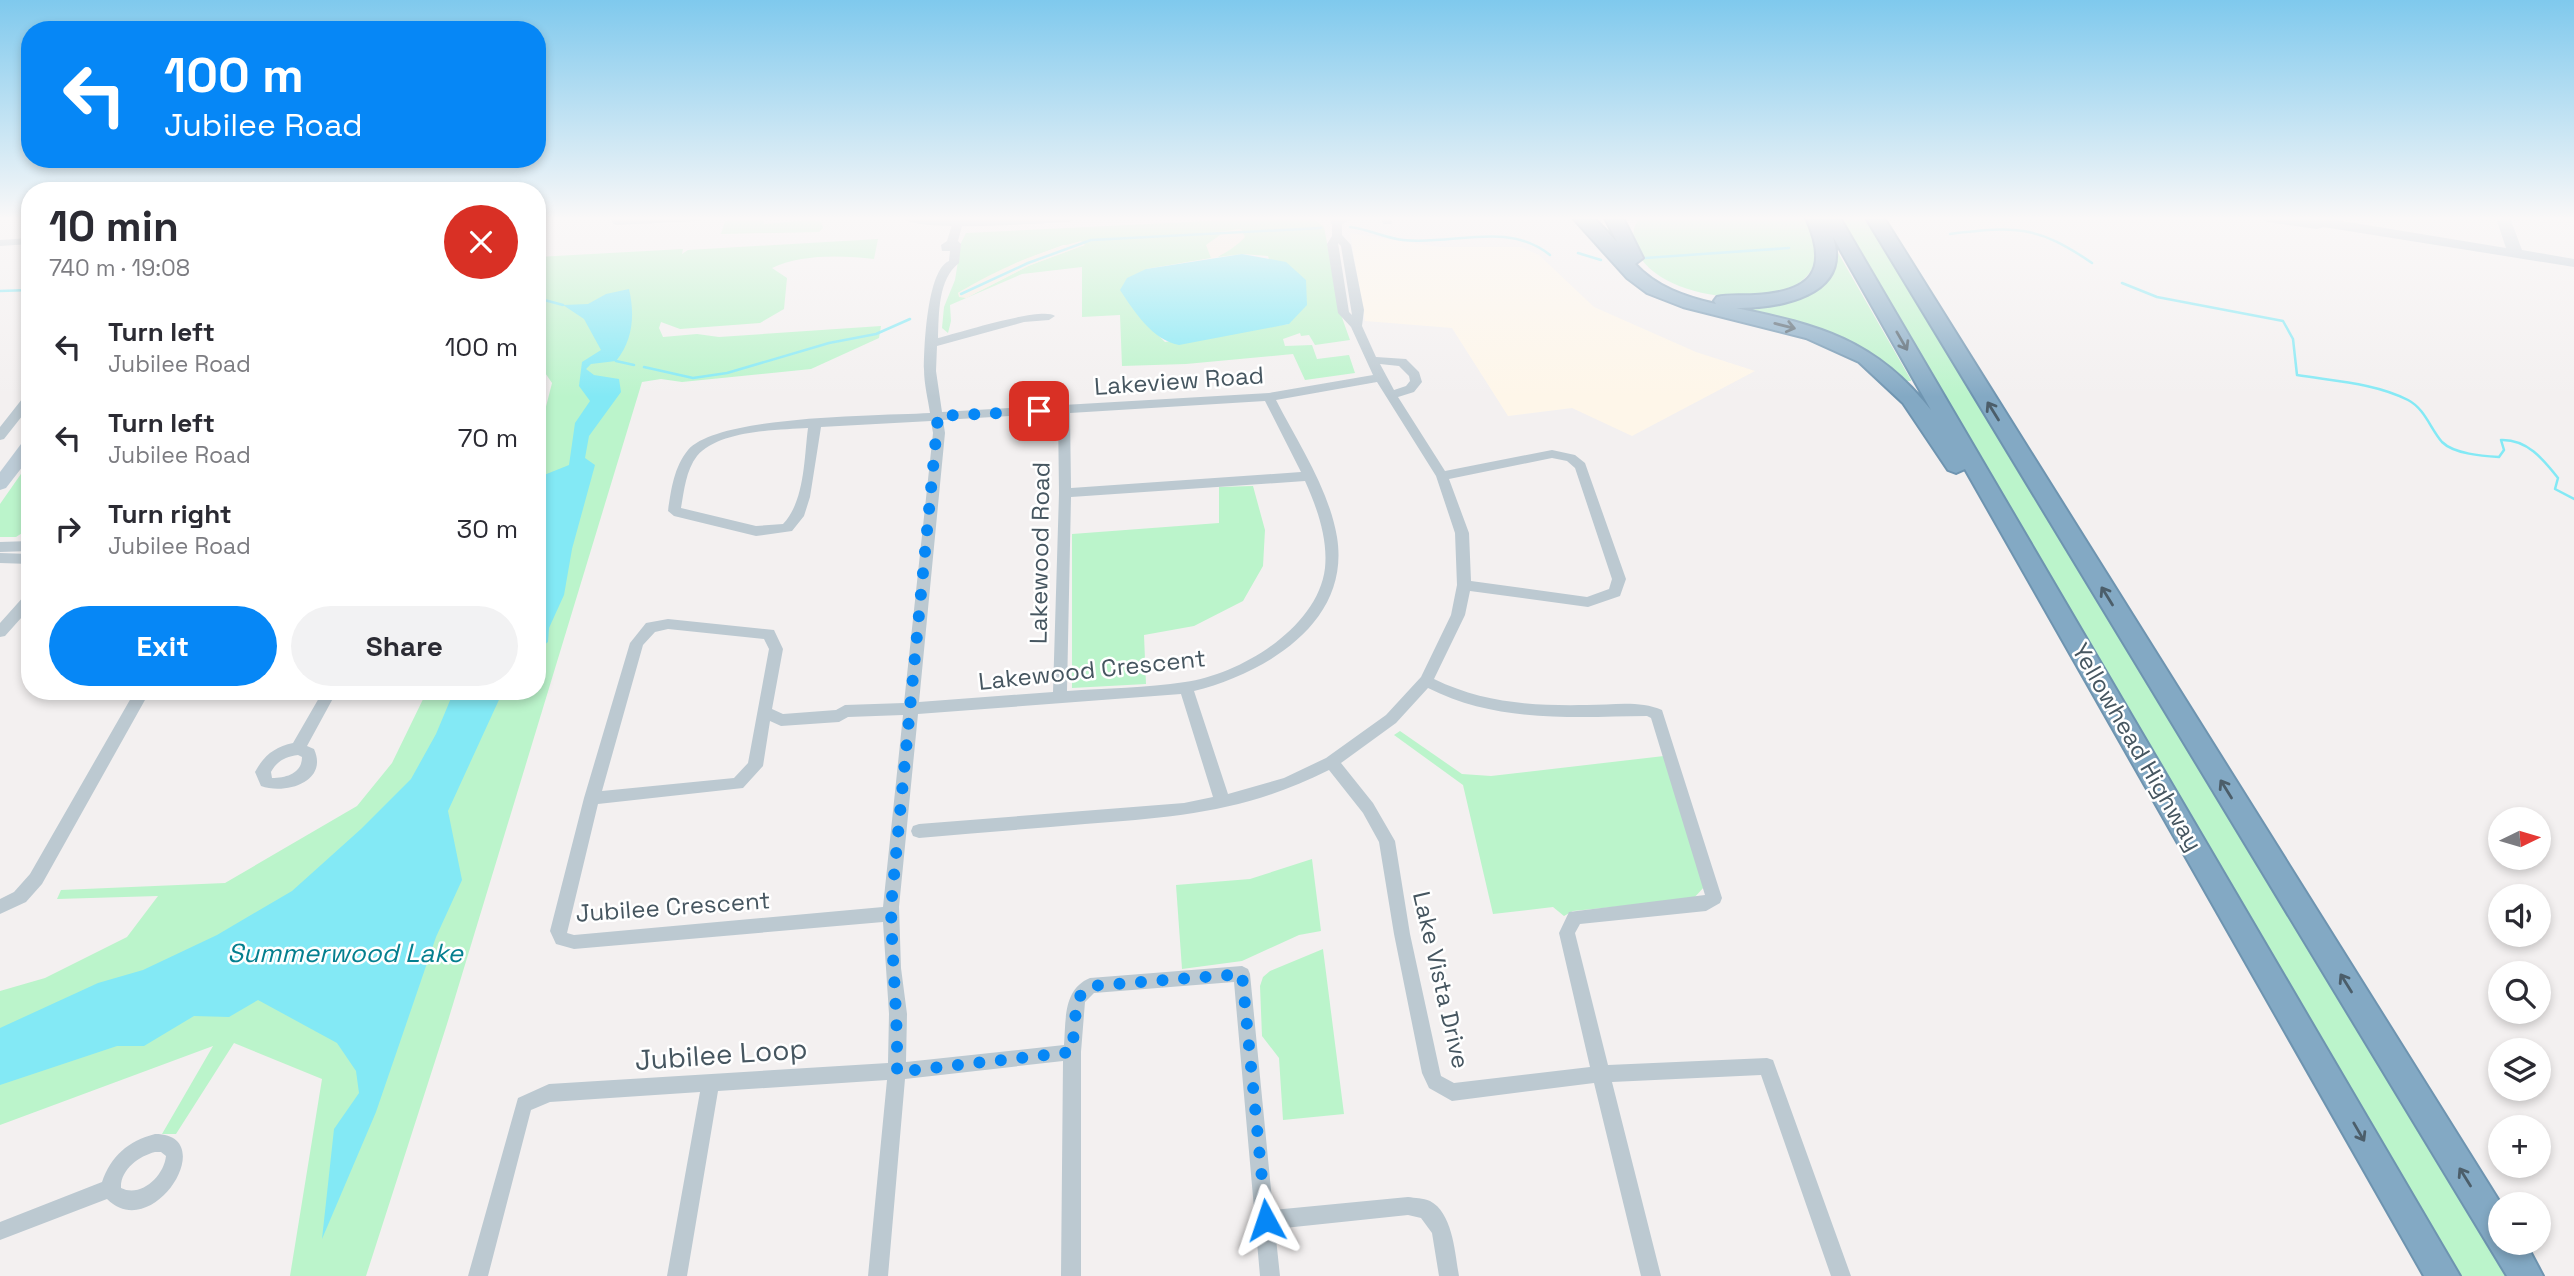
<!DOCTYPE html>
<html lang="en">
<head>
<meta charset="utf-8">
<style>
	body { margin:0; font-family:"Space Grotesk",sans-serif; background:#f2f2f3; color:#2b2b33; height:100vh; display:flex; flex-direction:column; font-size:26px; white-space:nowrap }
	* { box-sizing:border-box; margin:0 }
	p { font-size:23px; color:#7c7c81 }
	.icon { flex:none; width:38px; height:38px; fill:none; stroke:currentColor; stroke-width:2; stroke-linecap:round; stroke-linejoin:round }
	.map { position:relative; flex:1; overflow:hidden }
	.drawer { position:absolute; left:21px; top:182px; width:525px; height:518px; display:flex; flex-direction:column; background:#fff; border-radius:28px; box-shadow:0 4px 10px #0003 }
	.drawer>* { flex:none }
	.banner { position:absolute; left:21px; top:21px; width:525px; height:147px; border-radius:28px; box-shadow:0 4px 10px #0003; background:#0687f6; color:#fff; overflow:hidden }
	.needle { width:46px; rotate:85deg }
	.buttons { position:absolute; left:2488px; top:807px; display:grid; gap:14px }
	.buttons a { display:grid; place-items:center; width:63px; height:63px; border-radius:50%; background:#fff; box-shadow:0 4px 10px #0003; font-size:35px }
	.pin { position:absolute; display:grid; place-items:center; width:60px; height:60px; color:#fff; margin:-30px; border-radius:14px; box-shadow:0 4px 10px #0006 }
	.me { position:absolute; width:77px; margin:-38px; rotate:355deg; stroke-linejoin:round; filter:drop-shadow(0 0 5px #0008) }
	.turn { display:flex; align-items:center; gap:24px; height:147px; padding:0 28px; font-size:32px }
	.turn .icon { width:91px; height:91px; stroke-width:2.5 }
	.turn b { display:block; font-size:49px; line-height:60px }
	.round { display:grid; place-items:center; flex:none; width:74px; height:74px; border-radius:37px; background:#f2f2f3 }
	.headline { display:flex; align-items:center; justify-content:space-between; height:119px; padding:0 28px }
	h1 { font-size:42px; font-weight:600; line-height:52px }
	.action { display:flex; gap:14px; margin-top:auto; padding:14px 28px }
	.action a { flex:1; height:80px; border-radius:42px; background:#0687f6; color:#fff; font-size:28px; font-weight:600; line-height:80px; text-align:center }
	.action a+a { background:#f2f2f3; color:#2b2b33 }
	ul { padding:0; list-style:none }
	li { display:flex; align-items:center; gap:21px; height:91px; padding:0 28px }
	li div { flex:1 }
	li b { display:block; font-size:26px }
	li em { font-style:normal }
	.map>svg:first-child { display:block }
	.commercial { fill:#fef6e9 }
	.green { fill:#bbf4cb; fill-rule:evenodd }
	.sand { fill:#f5ece0 }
	.water { fill:#83e9f5 }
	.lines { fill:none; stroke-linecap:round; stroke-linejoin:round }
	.stream { stroke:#83e9f5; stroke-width:2.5 }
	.highway-casing { stroke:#6e94b0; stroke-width:4 }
	.street { fill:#bcc9d1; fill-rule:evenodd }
	.secondary { fill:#bccbd6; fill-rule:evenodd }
	.highway { fill:#83a9c4; fill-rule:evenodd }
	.oneway { stroke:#4c5e6a }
	.route { stroke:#0687f6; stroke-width:12; stroke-dasharray:0 21.6 }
	.labels { text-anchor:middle; stroke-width:5; stroke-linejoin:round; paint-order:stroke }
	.street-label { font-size:24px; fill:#465660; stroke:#fff }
	.water-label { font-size:26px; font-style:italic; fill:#047f8f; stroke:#fff }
	.near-street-label { font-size:28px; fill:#465660; stroke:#fff }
</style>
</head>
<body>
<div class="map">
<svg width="2574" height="1276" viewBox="0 0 2574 1276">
	<rect width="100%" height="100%" fill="#f3f0f0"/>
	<path class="commercial" d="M 1350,233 L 1439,247 L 1521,247 L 1539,255 L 1594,307 L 1696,352 L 1755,371 L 1632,436 L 1572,408 L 1508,416 L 1452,328 L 1365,321 Z"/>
	<path class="green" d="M 1269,218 L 1313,218 L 1324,227 L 1340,312 L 1350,340 L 1315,345 L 1309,335 L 1301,336 L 1300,333 L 1283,339 L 1285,346 L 1312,345 L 1317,359 L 1349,355 L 1355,373 L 1305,380 L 1293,354 L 1186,364 L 1122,366 L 1120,315 L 1082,317 L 1082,267 L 1022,274 L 950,305 L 951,321 L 948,333 L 942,328 L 944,307 L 955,280 L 961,243 L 966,233 ZM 1221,235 L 1244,237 L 1218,257 L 1242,254 L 1268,256 L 1289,324 L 1165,342 L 1154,331 L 1146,269 L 1211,258 ZM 1063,245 L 1084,245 L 1028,266 L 966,298 L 958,293 L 1016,263 Z
		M 1640,218 L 1805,218 C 1809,229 1817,241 1816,253 C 1814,319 1654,306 1636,248 C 1632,237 1632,227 1640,218 Z
		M 1838,218 L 1865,218 L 2508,1276 L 2456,1276 Z
		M 763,219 L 764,224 L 810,220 L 821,222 L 823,228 L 819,232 L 721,234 L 725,221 Z
		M 878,239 L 874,259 C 841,255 801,254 772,268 L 787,278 L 784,309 L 760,323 L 680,329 L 661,322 L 659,328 L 663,337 L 697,334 L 719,337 L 881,326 L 879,338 L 811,369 L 682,382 L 661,379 L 642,382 L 447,1024 L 366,1276 L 290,1276 L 322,1079 L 234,1043 L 176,1134 L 162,1134 L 213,1046 L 0,1125 L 0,991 L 45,978 L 127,937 L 158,896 L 57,899 L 61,890 L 225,883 L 357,806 L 392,763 L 427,691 L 537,691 L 537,442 L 552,383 L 537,361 L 537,257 L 683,249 L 682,254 L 688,250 Z
		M 1833,244 L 1911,380 L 1911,381 L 1907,381 C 1864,341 1805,330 1750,313 L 1751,308 L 1800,298 Z
		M 30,461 L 30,528 L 16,537 L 0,537 L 0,504 Z
		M 1253,486 L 1265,530 L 1263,566 L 1243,601 L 1194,626 L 1144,635 L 1146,684 L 1072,688 L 1072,534 L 1219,523 L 1219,487 Z
		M 1400,731 L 1462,774 L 1491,776 L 1664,756 L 1705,886 L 1693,899 L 1573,911 L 1564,916 L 1553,907 L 1493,914 L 1463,785 L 1394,735 Z
		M 1312,859 L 1321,931 L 1299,935 L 1242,961 L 1182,969 L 1176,885 L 1250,879 Z
		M 1323,949 L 1344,1114 L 1283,1120 L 1279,1058 L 1262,1036 L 1260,986 L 1263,977 L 1270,971 Z"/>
	<path class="sand" d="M 1241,229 L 1245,237 C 1237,246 1221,257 1211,258 L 1206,245 L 1220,235 L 1218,232 Z
		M 1081,241 L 1085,245 L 1082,246 L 1028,266 L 966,298 L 959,297 L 958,293 L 961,291 C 998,269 1040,251 1081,241 Z"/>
	<path class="water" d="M 1242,254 L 1286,262 L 1306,280 L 1307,305 L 1289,324 L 1179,345 C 1152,340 1134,311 1120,290 L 1127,278 L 1146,269 Z
		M 629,289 C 635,315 633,340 616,361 L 591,364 L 586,369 L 594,375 L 619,379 L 621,392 L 589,436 L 585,458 L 595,465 L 572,549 L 564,595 L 549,628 L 548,642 L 537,650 L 537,491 L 544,475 L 569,465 L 575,423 L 590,401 L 579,386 L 582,362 L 601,350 L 584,319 L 563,305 L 588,304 L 606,294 Z
		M 454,691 L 503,691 L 448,811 L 462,880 L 436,937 L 376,1112 L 322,1239 L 334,1129 L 359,1093 L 356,1071 L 337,1043 L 258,1000 L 229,1017 L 194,1016 L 144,1046 L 117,1046 L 0,1085 L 0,1028 L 98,983 L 143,970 L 217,935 L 292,891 L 361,829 L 411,779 L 436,734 Z"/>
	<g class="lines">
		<path class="stream" d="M 1350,227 C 1368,229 1385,238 1403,240 C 1452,246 1507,220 1550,255
			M 1950,234 C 2015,226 2037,225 2092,263
			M 1578,253 L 1601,260
			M 1645,258 L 1789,248
			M 2122,283 L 2157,297 L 2283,321 L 2293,339 L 2297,375 C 2333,381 2375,383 2408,400 C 2425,409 2430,428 2442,442 C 2454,454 2483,456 2499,457 L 2504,450 L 2501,440 C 2527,439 2543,459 2558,478 L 2555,489 L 2574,499
			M 0,291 L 30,290
			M 961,294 L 1028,263 L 1091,240 L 1321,228
			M 537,298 L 563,305
			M 616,361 L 634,365
			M 644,367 L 693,378 L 727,373 L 829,343 L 876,334 L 910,319"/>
		<g class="highway-casing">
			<path id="highway" d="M 1573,218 L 1594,218 L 1617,242 L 1605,218 L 1623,218 L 1643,258 L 1635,264 C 1656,287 1685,297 1716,304 L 1714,301 L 1717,297 C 1729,294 1743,296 1755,295 C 1811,292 1830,271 1806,218 L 1840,218 L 2460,1276 L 2424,1276 L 1965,469 L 1956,473 L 1948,470 L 1903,403 L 1859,362 L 1806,338 L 1683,307 L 1647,293 L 1627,278 ZM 1833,237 L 1931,410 C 1876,340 1819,325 1736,308 C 1778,308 1852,297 1833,237 Z
				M 1866,218 L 1884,218 L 2501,1204 L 2501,1242 L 2525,1242 L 2543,1276 L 2507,1276 Z"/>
		</g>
		<path class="street" d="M 610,218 L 621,219 L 703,218 L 698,221 L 617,225 L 613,224 Z
			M 954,218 L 964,218 L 958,241 L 961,244 L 959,263 C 938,279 939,313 938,338 C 958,333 1042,306 1055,316 L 1049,320 L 1024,322 L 937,346 L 936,371 L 942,412 L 1269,393 L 1373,375 L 1351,327 L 1338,313 L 1327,244 L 1332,236 L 1332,218 L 1342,218 L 1342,235 L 1351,245 L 1364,310 L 1362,326 L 1376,357 L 1406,359 L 1419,372 L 1422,382 L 1414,392 L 1398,397 L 1445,471 L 1552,450 L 1575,455 L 1585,463 L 1626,579 L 1620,596 L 1588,607 L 1470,591 L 1465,615 L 1434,679 C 1483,703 1533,706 1587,705 C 1612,705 1639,700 1662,710 L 1722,898 L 1720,903 L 1706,911 L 1580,924 L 1575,933 L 1608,1065 L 1767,1058 L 1773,1060 L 1851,1276 L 1831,1276 L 1761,1075 L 1612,1082 L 1661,1276 L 1641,1276 L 1594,1083 L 1452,1101 L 1429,1088 L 1422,1073 L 1394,934 L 1379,842 L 1363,813 L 1329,770 C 1245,812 1177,817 1085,824 C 1030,829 974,833 919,838 L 913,836 L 911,831 L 913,826 L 919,824 L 1184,803 L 1213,797 L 1181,694 L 918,714 L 899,907 L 901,968 L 907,1014 L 906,1062 L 1064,1045 C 1066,1020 1063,989 1090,978 L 1242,966 L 1248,969 L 1250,974 L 1273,1210 L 1408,1197 C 1415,1198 1423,1198 1430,1201 C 1453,1213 1455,1254 1459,1276 L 1439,1276 L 1432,1233 L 1421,1218 L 1408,1215 L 1275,1229 L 1280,1276 L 1260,1276 L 1234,982 L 1094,993 L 1085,1002 L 1081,1052 L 1081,1276 L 1061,1276 L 1063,1061 L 905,1079 L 888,1276 L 868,1276 L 887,1080 L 718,1091 L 687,1276 L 667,1276 L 700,1092 L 550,1102 L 531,1110 L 488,1276 L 468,1276 L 518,1098 L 549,1084 L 888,1063 L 889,1014 L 883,922 L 574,949 L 556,944 L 550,931 L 584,798 L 630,643 L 646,623 L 668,619 L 774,630 L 783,649 L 772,709 L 783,714 L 836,710 L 845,705 L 904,703 L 933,433 L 931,421 L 821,427 L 810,497 L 804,516 L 792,531 L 756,536 L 674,516 L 668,511 C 671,490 674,467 688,450 C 718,415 880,416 930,413 C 928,399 924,384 924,369 C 924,347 927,270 949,261 L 950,251 L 942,251 L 941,245 L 947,241 ZM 1338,243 L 1341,246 L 1352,315 L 1349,312 ZM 1380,364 L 1399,366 L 1409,376 L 1410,381 L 1406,386 L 1394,390 ZM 1377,382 L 1436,476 L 1455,533 L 1457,585 L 1451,615 L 1421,677 L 1386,715 L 1326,758 L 1284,778 L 1228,794 L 1194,691 C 1265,673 1351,623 1337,537 C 1329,489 1298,443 1276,400 ZM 1265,401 L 1301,472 L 1071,488 L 1070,413 ZM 1058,413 L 1059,493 L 1053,692 L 919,702 L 945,433 L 943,420 ZM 808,428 C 804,458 805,501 783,524 L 756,526 L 681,508 C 684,491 686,470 697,456 C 719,430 777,430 808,428 ZM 1552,458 L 1567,461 L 1575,468 L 1612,579 L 1609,589 L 1587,597 L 1471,581 L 1469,533 L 1449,479 ZM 1305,481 C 1317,508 1328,538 1325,568 C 1318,628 1239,675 1185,682 C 1146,688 1106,688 1067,691 L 1071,497 ZM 668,629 L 764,639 L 769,649 L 748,763 L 734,778 L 602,791 L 643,645 L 655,632 ZM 1428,688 C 1497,723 1572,717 1647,716 L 1651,718 L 1705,895 L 1569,912 L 1559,933 L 1590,1067 L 1454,1083 L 1441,1076 L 1440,1072 L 1410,934 L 1395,841 L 1373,803 L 1341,763 L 1396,723 ZM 903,715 L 883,907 L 574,935 L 567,933 L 598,804 L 743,788 L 763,766 L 770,721 L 781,726 L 839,722 L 848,717 Z
			M 1381,218 L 1391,218 L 1392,222 L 1391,224 L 1383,224 Z
			M 30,238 L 30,244 L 0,246 L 0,240 Z
			M 30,393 L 30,406 L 4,439 L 0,440 L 0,427 L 26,394 Z
			M 30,541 L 30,551 L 0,552 L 0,542 Z
			M 0,553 L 30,554 L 30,564 L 0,563 Z
			M 30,594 L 30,608 L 5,636 L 0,637 L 0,623 L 25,595 Z
			M 135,691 L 150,691 L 42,884 L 26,902 L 0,914 L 0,899 L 14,892 L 30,874 Z
			M 323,691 L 337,691 L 307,746 L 314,749 C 329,782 285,795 261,786 L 255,772 C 264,755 275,747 293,743 ZM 298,755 L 302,757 C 302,773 287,778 272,778 L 271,772 C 277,761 285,757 298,755 Z
			M 155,1134 C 222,1134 153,1245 107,1199 L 0,1240 L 0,1222 L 102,1182 C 111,1156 128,1141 155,1134 ZM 155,1152 L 161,1152 L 166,1156 C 164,1176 141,1198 121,1188 C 120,1170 139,1156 155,1152 Z"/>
		<path class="secondary" d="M 902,218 L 1076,218 L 1069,222 C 1040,223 919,233 902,218 Z
			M 1335,218 L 1353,218 L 1337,227 L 1330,223 Z
			M 2260,218 L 2324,218 L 2506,248 L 2496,218 L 2510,218 L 2522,250 L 2574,259 L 2574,267 L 2323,227 L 2317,229 L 2267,222 Z
			M 30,438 L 30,457 L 6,488 L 0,490 L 0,472 L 24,440 Z"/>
		<use href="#highway" class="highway"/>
	</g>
	<defs><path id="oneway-shaft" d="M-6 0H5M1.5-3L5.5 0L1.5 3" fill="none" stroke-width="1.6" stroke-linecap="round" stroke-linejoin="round" transform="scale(1.75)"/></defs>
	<g class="oneway">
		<use href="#oneway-shaft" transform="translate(1785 326) rotate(14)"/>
		<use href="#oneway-shaft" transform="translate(1902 341) rotate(60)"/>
		<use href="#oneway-shaft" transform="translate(1993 411) rotate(-122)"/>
		<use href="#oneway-shaft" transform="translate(2107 596) rotate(-122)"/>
		<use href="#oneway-shaft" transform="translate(2226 789) rotate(-122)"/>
		<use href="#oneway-shaft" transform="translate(2346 983) rotate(-122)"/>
		<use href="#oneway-shaft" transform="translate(2359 1132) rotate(60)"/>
		<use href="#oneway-shaft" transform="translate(2465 1177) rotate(-122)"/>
	</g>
	<linearGradient id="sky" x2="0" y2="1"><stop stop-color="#7fc9ed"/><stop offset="0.55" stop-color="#faf8f8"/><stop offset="1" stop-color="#faf8f8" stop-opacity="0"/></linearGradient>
	<rect width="2574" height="397" fill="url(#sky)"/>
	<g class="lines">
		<path class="route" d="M 1039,411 L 938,416 L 891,907 C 892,962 898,1016 897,1072 L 1072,1052 L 1077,999 L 1090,986 L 1242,974 L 1266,1220"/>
	</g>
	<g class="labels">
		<g class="street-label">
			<text transform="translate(1179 381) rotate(-4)" y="8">Lakeview Road</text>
			<text transform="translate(1040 553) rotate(-89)" y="8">Lakewood Road</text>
			<text transform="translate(1092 670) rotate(-6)" y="8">Lakewood Crescent</text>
			<text transform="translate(2137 747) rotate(60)" y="8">Yellowhead Highway</text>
			<text transform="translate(673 907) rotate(-4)" y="8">Jubilee Crescent</text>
			<text transform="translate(1441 980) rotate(77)" y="8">Lake Vista Drive</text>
		</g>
		<g class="water-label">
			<text x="345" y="962">Summerwood Lake</text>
		</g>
		<g class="near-street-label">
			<text transform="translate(721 1054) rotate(-4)" y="10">Jubilee Loop</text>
		</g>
	</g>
</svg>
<div class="buttons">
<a><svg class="needle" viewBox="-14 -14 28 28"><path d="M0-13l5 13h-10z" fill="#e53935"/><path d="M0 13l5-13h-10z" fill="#7c7c81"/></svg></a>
<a><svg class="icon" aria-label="sound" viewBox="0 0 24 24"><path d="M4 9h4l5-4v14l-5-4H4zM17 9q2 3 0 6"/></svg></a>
<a><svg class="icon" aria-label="search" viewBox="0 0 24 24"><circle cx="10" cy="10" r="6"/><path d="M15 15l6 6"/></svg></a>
<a><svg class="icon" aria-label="layers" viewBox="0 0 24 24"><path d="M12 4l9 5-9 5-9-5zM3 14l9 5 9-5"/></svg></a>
<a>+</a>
<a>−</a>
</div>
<div class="pin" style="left:1039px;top:411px;background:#d93025"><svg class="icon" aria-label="arrive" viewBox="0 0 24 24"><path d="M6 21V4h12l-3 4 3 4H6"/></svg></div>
<svg class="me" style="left:1266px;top:1220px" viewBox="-20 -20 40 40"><path d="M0-17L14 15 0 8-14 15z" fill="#0687f6" stroke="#fff" stroke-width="4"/></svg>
<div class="banner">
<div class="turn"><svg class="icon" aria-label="left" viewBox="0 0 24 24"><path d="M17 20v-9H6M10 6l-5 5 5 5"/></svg><div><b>100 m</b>Jubilee Road</div></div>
</div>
<section class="drawer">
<div class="headline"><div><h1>10 min</h1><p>740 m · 19:08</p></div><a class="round" style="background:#d93025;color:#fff"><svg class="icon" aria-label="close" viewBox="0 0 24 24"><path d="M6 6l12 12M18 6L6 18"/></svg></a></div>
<ul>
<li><svg class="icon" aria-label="left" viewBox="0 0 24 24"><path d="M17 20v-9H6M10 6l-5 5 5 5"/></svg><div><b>Turn left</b><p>Jubilee Road</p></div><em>100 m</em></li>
<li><svg class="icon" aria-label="left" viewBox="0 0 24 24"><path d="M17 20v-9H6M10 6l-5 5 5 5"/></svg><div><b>Turn left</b><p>Jubilee Road</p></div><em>70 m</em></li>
<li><svg class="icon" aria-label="right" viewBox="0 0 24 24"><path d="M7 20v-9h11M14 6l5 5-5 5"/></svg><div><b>Turn right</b><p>Jubilee Road</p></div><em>30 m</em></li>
</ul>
<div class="action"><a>Exit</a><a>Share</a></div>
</section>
</div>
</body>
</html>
